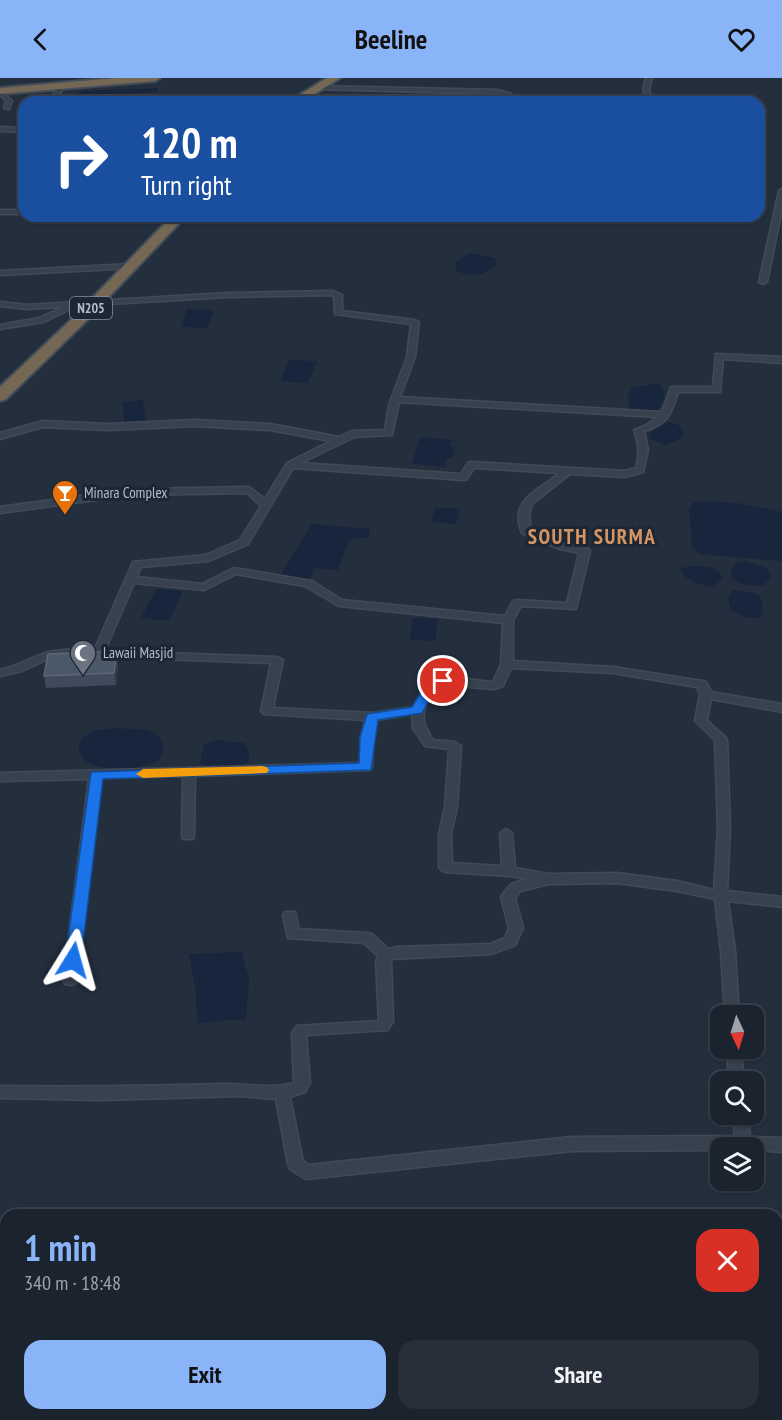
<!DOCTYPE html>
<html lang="en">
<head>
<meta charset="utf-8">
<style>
	body { margin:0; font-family:"PT Sans Narrow",sans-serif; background:#282f3a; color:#f1f3f6; height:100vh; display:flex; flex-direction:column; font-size:22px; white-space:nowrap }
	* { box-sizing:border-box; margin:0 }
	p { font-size:20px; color:#a0a4aa }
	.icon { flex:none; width:33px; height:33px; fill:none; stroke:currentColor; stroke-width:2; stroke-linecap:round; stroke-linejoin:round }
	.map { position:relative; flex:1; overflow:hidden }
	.side { position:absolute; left:0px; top:1131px; width:783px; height:212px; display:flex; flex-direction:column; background:#1b232e; border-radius:18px 18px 0 0; box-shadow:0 2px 4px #0004,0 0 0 2px #39404a }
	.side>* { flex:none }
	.top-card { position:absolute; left:18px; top:18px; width:747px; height:126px; border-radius:18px; box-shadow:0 2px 4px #0004,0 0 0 2px #39404a; background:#1a4fa0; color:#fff; overflow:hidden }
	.needle { width:39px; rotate:176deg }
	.controls { position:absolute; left:710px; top:927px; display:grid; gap:12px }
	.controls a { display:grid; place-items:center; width:54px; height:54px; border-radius:12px; background:#1b232e; box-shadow:0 2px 4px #0004,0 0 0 2px #39404a; font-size:30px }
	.pin { position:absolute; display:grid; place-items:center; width:51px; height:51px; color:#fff; margin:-26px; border:3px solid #fff; border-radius:50%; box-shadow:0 2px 6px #0007 }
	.me { position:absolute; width:66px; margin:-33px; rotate:8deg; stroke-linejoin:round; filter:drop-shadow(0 0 4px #0008) }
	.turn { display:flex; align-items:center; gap:21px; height:126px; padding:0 24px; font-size:27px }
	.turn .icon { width:78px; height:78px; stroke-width:2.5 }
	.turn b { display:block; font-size:42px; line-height:51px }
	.round { display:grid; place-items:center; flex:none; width:63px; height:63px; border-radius:18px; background:#282f3a }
	.overview { display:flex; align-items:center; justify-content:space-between; height:102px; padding:0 24px }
	h1 { font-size:36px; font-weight:700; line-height:45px; color:#8ab4f8 }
	.primary-button { display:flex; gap:12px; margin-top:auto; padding:12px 24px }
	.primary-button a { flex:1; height:69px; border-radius:18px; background:#8ab4f8; color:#111; font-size:24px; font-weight:700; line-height:69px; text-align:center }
	.primary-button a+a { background:#282f3a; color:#f1f3f6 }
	header { display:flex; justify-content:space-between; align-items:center; height:78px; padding:0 24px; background:#8ab4f8; color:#111; font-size:27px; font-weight:700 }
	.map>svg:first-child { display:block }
	.water { fill:#17263c }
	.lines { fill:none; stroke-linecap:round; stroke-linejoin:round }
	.street-casing { stroke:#414a57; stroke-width:3 }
	.highway-casing { stroke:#434c59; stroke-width:4 }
	.street { fill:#38414e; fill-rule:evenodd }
	.highway { fill:#746855; fill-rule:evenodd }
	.wall { fill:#3f4b5c }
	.shaded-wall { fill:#2f3b4b }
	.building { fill:#4b5868; stroke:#5c6777; stroke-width:1.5 }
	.route { fill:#1a73e8; stroke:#114b97; stroke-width:1.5 }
	.slow { fill:#f59e0b }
	.labels { text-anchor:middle; stroke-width:6; stroke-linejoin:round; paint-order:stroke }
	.shield { fill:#1d2633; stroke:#878f9c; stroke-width:1.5 }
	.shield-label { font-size:14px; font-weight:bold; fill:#b4bcc9 }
	.poi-label { font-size:15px; fill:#b4bcc9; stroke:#1d2633; text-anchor:start }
	.district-label { font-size:21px; font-weight:bold; letter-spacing:1.5px; fill:#d59563; stroke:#1d2633 }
</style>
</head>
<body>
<header><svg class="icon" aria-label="back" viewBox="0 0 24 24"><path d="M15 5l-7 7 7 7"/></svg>Beeline<svg class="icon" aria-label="heart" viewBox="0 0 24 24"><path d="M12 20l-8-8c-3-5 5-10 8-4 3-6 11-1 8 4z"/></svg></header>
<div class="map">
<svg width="782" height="1342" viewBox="0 0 782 1342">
	<rect width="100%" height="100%" fill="#242f3e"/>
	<path class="water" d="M 158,10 L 157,14 L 125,16 L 125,23 L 70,24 L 71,20 L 79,18 L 80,13 Z
		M 445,13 L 497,16 L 493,24 L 440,24 Z
		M 470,175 L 495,180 L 497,186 C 482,198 474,200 456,193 L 455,184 Z
		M 187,231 L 214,232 L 208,250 L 181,249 Z
		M 289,282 L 317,283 L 308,305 L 280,303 Z
		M 658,305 C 667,314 665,326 655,334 L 629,331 L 628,318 L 632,310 Z
		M 143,322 L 146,346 L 125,347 L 122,324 Z
		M 671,344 L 680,348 L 684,355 L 682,360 L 665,367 L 649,360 L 657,345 Z
		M 420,359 L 452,362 L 450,368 L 455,369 L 452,380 L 447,380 L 445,389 L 412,386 Z
		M 705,423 L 737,425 L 782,434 L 782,483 L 699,476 L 692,469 L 689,431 L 694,424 Z
		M 435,429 L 460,431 L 456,446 L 431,444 Z
		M 312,446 L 370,451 L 369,459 L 349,462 L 338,492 L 314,490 L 310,501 L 280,498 Z
		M 745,483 L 766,490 L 772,499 L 764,507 C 751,508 741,509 731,499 L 731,492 L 736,485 Z
		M 693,488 C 706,488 717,487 723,501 L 711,509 L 695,505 L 683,497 L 681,490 Z
		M 156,511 L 183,513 L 169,543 L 141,540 Z
		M 732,512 L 755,515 L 761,520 L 763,534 L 759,540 L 747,540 L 731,532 L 728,520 Z
		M 412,540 L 438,541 L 435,563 L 410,562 Z
		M 137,651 C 152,652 160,655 164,670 L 160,682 C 137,693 110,695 86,684 L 78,670 C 84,646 117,651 137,651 Z
		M 215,662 L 245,665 L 249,674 L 249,683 C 239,693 209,694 200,684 L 204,666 Z
		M 242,874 L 249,902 L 246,941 L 197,945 L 196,914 L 189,876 Z"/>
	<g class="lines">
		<g class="street-casing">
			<path id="street" d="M 646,0 L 652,0 L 649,11 L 653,24 L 647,24 L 643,11 Z
				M 60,6 L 63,8 L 57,24 L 51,24 L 57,8 Z
				M 318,8 L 498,12 L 511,16 L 518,24 L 512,24 L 507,18 L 498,16 L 316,11 Z
				M 0,12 L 12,23 L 9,31 L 4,30 L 6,23 L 0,17 Z
				M 130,19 L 133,21 L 129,24 L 122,24 Z
				M 249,22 L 253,23 L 254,24 L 246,24 Z
				M 0,49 L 24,50 L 24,54 L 0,53 Z
				M 782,111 L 782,130 L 767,204 L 763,206 L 759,204 L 779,113 Z
				M 0,132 L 24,132 L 24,136 L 0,136 Z
				M 132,186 L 135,186 L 135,190 L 0,197 L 0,193 Z
				M 333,213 L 342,217 L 342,233 L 415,242 L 419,244 L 415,279 L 400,319 L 662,334 L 671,309 L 713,309 L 716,276 L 782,279 L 782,285 L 723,281 L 720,314 L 678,314 C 671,336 668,347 644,353 L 648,372 L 643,394 L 625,399 L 570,396 L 533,425 C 528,434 529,441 531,451 L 567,466 L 589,471 L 590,473 L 576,531 L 521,528 L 513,542 L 513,583 L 613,589 L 702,603 L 706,604 L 711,614 L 782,626 L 782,634 L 711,621 L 707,642 L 727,661 L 730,751 L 727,813 L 782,819 L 782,829 L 728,823 L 735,873 L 739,938 L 725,938 L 721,873 L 715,821 L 677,813 L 617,805 L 549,806 L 520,813 L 515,820 L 523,850 L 515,867 L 491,876 L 391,881 L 393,943 L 388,952 L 306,957 L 310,1005 L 305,1014 L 290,1019 L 303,1083 L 309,1087 L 572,1059 L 735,1058 L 732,1036 L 748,1036 L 750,1059 L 782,1060 L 782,1074 L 753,1072 L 753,1070 L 720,1070 L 720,1072 L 572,1073 L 306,1101 L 290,1091 L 288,1086 L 276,1021 L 240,1018 L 100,1022 L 0,1020 L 0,1008 C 75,1009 150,1008 226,1006 C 249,1006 272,1011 294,1005 L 292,955 L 297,948 L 379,943 L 376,883 L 378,878 L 364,865 L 288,860 L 283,837 L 285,834 L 295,834 L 299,851 L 367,855 L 372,856 L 388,871 L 397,869 L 490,866 L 505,860 L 509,850 L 501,819 L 511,806 L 528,801 L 509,798 L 446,794 L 441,792 L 439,789 L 439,756 L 445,729 L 449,671 L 425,668 L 413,650 L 412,636 L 377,642 L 373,659 L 372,689 L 370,692 L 195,698 L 194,758 L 193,761 L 183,761 L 182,758 L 183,698 L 102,700 L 77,902 L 75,906 L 70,907 L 65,906 L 63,902 L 89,701 L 0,703 L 0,695 L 360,685 L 361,659 L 365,642 L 263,636 L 261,633 L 271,585 L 108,579 L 98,574 L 50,580 L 22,593 L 0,598 L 0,592 L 14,588 L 48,574 L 96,568 L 133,484 L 206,477 L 240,462 L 261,428 L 247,415 L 133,417 L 0,435 L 0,429 L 133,411 L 249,409 L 265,421 L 287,385 L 331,363 L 270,352 L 194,348 L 108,352 L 43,349 L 0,361 L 0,355 L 43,343 L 108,346 L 194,342 L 270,346 L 339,359 L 352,353 L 385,352 L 389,327 L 407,279 L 411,246 L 335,236 L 334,218 L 332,217 L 228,219 L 76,228 L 44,244 L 0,251 L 0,247 L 39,240 L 63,229 L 26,231 L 0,228 L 0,224 L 26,227 L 228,215 ZM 399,324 L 657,339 L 647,347 L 634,352 C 639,365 640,377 636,390 L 625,393 L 471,384 L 468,385 L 461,396 L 301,385 L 354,359 L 392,357 ZM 293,390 L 464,402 L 467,401 L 474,390 L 559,395 C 539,413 508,421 522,455 L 560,471 L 579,475 L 567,525 L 517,522 L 513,523 L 505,538 L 342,522 L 312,503 L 234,490 L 202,506 L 137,499 L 141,489 L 208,483 L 248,466 ZM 236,496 L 305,508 L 339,528 L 503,545 L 501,586 L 493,604 C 456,601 433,589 413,629 L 372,635 L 273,630 L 283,582 L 277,579 L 110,573 L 106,570 L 134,505 L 204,512 ZM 511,590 L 613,595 L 697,609 L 700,617 L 695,643 L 715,662 L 718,751 L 714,812 L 677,803 L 617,795 L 549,796 L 515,790 L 512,755 L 506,751 L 500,755 L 502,788 L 452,785 L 451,756 L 457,729 L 461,668 L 455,664 L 433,662 C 416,637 423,623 445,607 L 494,611 L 503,608 Z
				M 727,970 L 741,970 L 744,1004 L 729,1004 Z
				M 777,1228 L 782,1228 L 782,1244 L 777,1244 Z
				M 523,1336 L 541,1336 L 541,1342 L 523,1342 Z"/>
		</g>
		<g class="highway-casing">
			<path id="highway" d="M 116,0 L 160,0 L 155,3 L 0,16 L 0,10 Z
				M 327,0 L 340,0 L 302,24 L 288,24 Z
				M 172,138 L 186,138 L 83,246 L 6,321 L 0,323 L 0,309 L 73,240 Z"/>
		</g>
		<use href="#street" class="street"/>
		<use href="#highway" class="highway"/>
	</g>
	<path class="wall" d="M 118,585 L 116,607 L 46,610 L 44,598 Z"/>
	<path class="shaded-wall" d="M 117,573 L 118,585 L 116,607 L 114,595 Z"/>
	<path class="building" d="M 117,573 L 114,595 L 44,598 L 48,576 Z"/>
	<path class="route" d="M 443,599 L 450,603 L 431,619 L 422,635 L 378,642 L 371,692 L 103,701 L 81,882 L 79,886 L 68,886 L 65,882 L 91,694 L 359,685 L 360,659 L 367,636 L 412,629 L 421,614 Z"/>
	<path class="slow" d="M 262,688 L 267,689 L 269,692 L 267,695 L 143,700 L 136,696 L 143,691 Z"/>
	<defs>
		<g id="bar-pin" transform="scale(1.35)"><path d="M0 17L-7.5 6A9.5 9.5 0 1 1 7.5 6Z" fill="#e8710a" stroke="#1d2633"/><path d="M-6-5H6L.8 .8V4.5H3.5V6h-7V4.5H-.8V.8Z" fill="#fff"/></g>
		<g id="mosque-pin" transform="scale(1.35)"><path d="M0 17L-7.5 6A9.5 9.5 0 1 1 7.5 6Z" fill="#6b7280" stroke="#1d2633"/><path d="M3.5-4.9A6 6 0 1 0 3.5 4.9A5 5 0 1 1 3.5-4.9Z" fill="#fff"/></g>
	</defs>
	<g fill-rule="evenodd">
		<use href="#bar-pin" x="65" y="415"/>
		<use href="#mosque-pin" x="83" y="575"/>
	</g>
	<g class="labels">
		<rect class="shield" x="70" y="219" width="42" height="22" rx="4.5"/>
		<g class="shield-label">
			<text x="91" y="235">N205</text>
		</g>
		<g class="poi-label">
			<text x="84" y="420">Minara Complex</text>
			<text x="103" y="580">Lawaii Masjid</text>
		</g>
		<g class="district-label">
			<text x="592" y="466">SOUTH SURMA</text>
		</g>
	</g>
</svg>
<div class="controls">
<a><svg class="needle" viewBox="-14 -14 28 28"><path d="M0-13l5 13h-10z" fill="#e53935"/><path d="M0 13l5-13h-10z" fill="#a0a4aa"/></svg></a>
<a><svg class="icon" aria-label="search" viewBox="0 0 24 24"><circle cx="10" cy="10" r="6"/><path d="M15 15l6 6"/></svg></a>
<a><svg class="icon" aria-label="layers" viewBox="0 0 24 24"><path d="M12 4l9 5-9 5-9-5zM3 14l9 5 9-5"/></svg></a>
</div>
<div class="pin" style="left:443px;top:603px;background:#d93025"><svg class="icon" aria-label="arrive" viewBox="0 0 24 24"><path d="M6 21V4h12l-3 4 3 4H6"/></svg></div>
<svg class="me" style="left:73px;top:882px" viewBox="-20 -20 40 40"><path d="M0-17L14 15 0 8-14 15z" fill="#1a73e8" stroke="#fff" stroke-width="4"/></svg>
<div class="top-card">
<div class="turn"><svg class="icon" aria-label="right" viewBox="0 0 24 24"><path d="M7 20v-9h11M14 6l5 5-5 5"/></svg><div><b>120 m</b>Turn right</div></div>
</div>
<section class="side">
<div class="overview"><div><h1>1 min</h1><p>340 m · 18:48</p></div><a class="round" style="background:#d93025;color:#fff"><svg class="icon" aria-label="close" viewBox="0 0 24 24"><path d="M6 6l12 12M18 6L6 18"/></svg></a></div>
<div class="primary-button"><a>Exit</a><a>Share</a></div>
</section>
</div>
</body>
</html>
